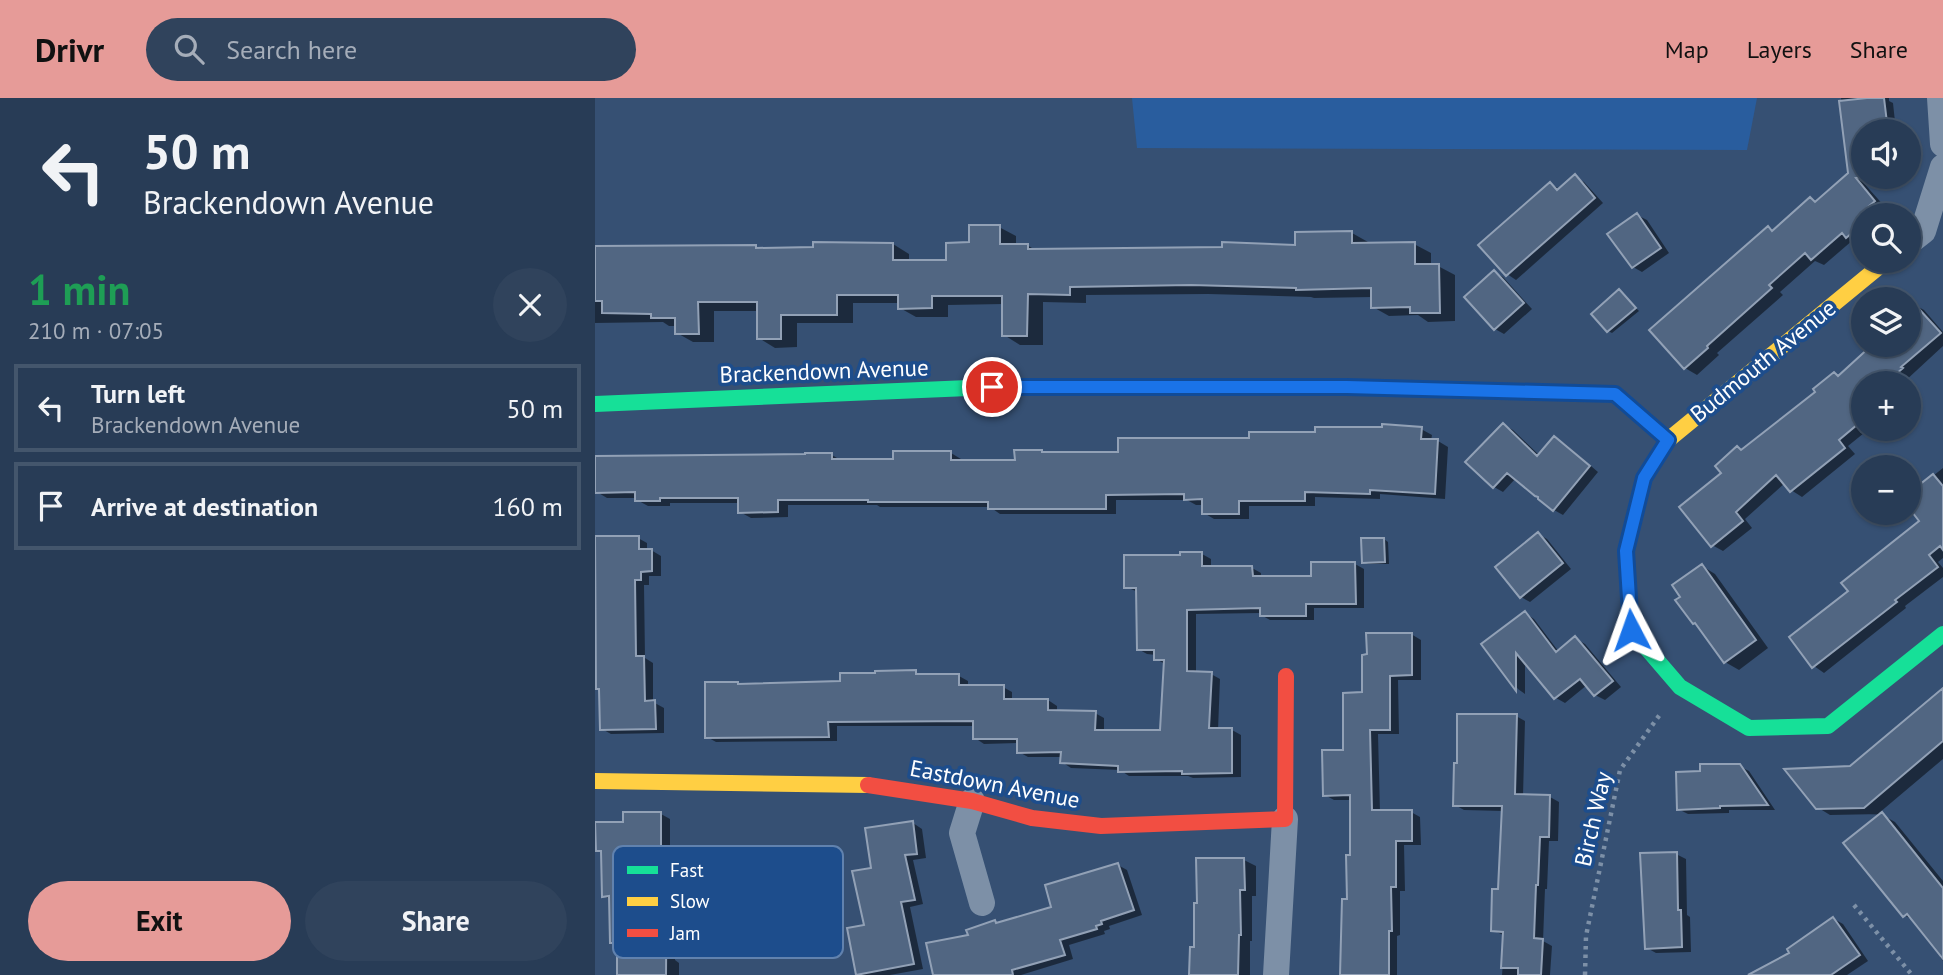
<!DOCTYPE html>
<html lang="en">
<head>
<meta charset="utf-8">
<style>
	body { margin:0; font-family:"PT Sans",sans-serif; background:#30435c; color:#f1f3f6; height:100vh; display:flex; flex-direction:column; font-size:26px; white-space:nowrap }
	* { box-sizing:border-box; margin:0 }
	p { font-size:23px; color:#a5adb9 }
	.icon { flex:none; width:38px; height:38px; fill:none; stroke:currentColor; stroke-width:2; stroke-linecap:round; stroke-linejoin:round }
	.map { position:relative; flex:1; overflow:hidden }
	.details { display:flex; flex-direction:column; background:#283c56; width:595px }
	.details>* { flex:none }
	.hud { background:#283c56; color:#f1f3f6; overflow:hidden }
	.tools { position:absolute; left:1256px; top:21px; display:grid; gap:14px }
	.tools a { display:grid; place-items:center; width:70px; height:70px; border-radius:50%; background:#283c56; box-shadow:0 2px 5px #0004,0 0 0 2px #44566c; font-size:35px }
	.pin { position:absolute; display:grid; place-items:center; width:60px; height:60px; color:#fff; margin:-30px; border:4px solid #fff; border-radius:50%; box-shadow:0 2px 7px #0007 }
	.me { position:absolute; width:77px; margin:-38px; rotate:356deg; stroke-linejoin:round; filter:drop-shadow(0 0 5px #0008) }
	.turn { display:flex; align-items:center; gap:24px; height:147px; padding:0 28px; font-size:32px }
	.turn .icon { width:91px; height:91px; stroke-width:2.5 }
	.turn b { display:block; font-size:49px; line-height:60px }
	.round { display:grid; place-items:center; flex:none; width:74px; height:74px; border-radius:37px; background:#30435c }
	.head { display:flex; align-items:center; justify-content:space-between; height:119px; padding:0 28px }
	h1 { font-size:42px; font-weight:700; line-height:52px; color:#1e9e55 }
	.button { display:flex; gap:14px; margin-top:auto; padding:14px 28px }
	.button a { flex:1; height:80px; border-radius:42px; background:#e69b98; color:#111; font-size:28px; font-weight:700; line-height:80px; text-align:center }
	.button a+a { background:#30435c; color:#f1f3f6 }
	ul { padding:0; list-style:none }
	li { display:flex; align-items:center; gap:21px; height:88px; margin:0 14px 10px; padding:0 14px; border:4px solid #44566c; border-radius:0px }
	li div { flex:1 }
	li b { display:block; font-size:26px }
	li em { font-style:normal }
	header { display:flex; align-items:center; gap:42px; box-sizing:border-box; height:98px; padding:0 35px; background:#e69b98; color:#111 }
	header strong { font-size:33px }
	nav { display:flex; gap:38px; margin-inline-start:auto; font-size:24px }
	.search { width:490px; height:63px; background:#30435c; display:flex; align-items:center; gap:18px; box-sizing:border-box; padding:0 24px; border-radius:38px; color:#a5adb9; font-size:26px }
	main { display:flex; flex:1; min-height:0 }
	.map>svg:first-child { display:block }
	.green { fill:#295d9e }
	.shadow { fill:#0007 }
	.building { fill:#516682; stroke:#92a1b6; stroke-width:2 }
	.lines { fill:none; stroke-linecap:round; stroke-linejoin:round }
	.path { stroke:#7d90a7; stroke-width:4.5; stroke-dasharray:3.5 5; stroke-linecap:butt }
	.street { stroke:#7d90a7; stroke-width:26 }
	.fast { stroke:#16e098; stroke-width:16 }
	.slow { stroke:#ffcf43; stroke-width:16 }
	.jam { stroke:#f24e42; stroke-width:16 }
	.route-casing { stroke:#114b97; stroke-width:18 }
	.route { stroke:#1a73e8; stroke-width:12 }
	.labels { text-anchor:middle; stroke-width:7; stroke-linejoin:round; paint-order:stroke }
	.street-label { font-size:23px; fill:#fff; stroke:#1d4d8c }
	.key { fill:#1d4d8c; stroke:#6182ae; stroke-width:2 }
	.key-label { font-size:19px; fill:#fff }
</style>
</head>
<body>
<header>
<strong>Drivr</strong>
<div class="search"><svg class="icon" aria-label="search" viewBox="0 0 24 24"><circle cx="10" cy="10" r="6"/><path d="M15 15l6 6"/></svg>Search here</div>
<nav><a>Map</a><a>Layers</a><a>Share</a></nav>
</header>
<main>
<section class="details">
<div class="hud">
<div class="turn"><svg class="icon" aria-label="left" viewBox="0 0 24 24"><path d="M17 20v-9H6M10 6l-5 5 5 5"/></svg><div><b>50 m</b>Brackendown Avenue</div></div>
</div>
<div class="head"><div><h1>1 min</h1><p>210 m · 07:05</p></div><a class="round"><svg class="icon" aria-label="close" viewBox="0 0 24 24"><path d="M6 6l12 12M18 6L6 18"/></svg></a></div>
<ul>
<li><svg class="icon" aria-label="left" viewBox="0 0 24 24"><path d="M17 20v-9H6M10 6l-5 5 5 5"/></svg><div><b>Turn left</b><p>Brackendown Avenue</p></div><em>50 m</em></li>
<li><svg class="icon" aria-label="arrive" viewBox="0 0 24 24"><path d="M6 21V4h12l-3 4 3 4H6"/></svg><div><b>Arrive at destination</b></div><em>160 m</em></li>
</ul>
<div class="button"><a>Exit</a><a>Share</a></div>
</section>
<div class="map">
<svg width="1348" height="877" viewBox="0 0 1348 877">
	<rect width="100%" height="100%" fill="#365073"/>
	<path class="green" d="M 537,0 L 1162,0 L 1152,52 L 542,50 Z"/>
	<path class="shadow" d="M 1246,0 L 1294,0 L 1294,3 L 1298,5 L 1301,33 L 1269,33 L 1253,59 Z
		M 1255,75 L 1266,82 L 1291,110 L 1282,117 L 1269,117 L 1269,141 L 1264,145 L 1258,142 L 1229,167 L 1220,163 L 1185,194 L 1188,197 L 1122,255 L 1124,257 L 1102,277 L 1090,270 L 1056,232 L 1173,130 L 1178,133 L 1221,105 Z
		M 980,79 L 989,84 L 1008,105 L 921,182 L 912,176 L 955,86 L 965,91 Z
		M 1042,117 L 1052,122 L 1074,155 L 1047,174 L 1038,169 Z
		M 404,129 L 421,138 L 421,147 L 432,147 L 442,153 L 702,149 L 757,135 L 773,144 L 773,147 L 819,146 L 836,155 L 836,168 L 843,168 L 860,177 L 860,223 L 833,224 L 823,217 L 794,218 L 778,209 L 778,199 L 719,200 L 716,199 L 613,196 L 491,197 L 491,205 L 448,204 L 448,247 L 425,247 L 409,237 L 409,206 L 353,207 L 353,219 L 321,219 L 305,210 L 305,205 L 258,205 L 258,225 L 202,225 L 202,249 L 180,250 L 164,240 L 164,213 L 119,213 L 119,244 L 98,244 L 82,235 L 82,228 L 74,228 L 68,224 L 0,225 L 0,149 L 160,149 L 166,152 L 298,146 L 314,156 L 314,163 L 353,164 L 375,146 Z
		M 899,174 L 908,179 L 937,211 L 909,236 L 900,231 Z
		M 1024,193 L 1044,213 L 1017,235 L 1013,233 Z
		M 1318,206 L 1329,212 L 1348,234 L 1348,248 L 1308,285 L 1269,285 L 1269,331 L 1274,331 L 1253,348 L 1260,356 L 1207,399 L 1196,392 L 1190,385 L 1150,421 L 1157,430 L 1128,453 L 1117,447 L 1129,375 L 1148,353 L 1223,294 L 1239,276 L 1244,279 L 1280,247 L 1314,247 Z
		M 909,327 L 918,332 L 945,358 L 960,340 L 969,345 L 1003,374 L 968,417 L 959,412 L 921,380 L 908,394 L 899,389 Z
		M 826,331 L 837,337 L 836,343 L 843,343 L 853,349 L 850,401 L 785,396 L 785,401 L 720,399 L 720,408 L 654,408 L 654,421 L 619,421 L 609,415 L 609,407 L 601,407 L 592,402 L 521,402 L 521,416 L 405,416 L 395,409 L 285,409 L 282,407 L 193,407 L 193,419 L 156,420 L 145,414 L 145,405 L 75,405 L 75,408 L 53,408 L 42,402 L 42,400 L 12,400 L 2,394 L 237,357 L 247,363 L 300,363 L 356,355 L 366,361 L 366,363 L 422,363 L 450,356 L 525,355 L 722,336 Z
		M 1348,370 L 1348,460 L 1343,464 L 1348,470 L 1348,479 L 1310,508 L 1311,510 L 1229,575 L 1219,568 L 1255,494 L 1327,423 L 1314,397 Z
		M 943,436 L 952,441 L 976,471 L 935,504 L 926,499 Z
		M 0,440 L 43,440 L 52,445 L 52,452 L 56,452 L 66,458 L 66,478 L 54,478 L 54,487 L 49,487 L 50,560 L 58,565 L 58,604 L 69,610 L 69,635 L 16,636 L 7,631 L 2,549 L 0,548 Z
		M 789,441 L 793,444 L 794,466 L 773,466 L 769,464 Z
		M 607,456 L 616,461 L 616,470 L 657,470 L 666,475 L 666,480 L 718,480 L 760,466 L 769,471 L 769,510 L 719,510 L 719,522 L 675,522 L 666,517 L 666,515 L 601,516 L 601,575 L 616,576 L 625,581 L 623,632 L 637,632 L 646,637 L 646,679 L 598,680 L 593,678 L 534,678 L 525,672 L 476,670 L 467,664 L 467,659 L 433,659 L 424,654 L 424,645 L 389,646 L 380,640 L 380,628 L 242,628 L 242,643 L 121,644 L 112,639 L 143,586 L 146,587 L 247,585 L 320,574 L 327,578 L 364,578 L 373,583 L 373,589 L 408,589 L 417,594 L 417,603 L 453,602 L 462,608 L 462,614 L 500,615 L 509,620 L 509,634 L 567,634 L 570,566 L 561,561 L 561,557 L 552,556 L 543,551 L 543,494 L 531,489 L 587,459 Z
		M 1107,468 L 1120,476 L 1173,550 L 1144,572 L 1130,564 L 1104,528 L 1099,525 Z
		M 930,515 L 939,521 L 964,554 L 981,541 L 990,546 L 1026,589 L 1010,602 L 1000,597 L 992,587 L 970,605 L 961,600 L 930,562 L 930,596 L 923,591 L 889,546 Z
		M 816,536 L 826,542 L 826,582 L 803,582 L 804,636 L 783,636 L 785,714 L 816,714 L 825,719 L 826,747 L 809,747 L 810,793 L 805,793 L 805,837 L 802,838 L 802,877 L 747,877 L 757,758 L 756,702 L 739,702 L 730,697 L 750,653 L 769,596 Z
		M 1348,592 L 1348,661 L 1284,715 L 1300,724 L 1348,783 L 1348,863 L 1345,859 L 1347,857 L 1321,824 L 1309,817 L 1287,716 L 1235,717 L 1222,709 L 1256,670 Z
		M 921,618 L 930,623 L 928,698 L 955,699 L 964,704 L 963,743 L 954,743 L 952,791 L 950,791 L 948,843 L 957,848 L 955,877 L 907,877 L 910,838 L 898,832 L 905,793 L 908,713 L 869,712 L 860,707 Z
		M 1144,668 L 1154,673 L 1180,712 L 1134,712 L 1134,715 L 1093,716 L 1083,711 L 1107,675 Z
		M 66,716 L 75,721 L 75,764 L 80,766 L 80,862 L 84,865 L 84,877 L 24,877 L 24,849 L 16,844 L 16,802 L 9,798 L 8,755 L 2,752 L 30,726 Z
		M 318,725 L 327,731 L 331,760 L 318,762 L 328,806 L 315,809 L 328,871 L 295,877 L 265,877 L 263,876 L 278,771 Z
		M 1081,756 L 1091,761 L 1092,817 L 1095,819 L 1096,854 L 1061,855 L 1052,850 Z
		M 649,762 L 661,768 L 661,798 L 657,798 L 657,843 L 655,843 L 655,877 L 596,877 L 601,851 Z
		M 523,767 L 532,772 L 547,817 L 514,828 L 515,831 L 509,833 L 510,836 L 474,847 L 478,861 L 426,877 L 339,877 L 375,838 L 400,824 L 404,826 L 458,810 Z
		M 1239,821 L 1248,826 L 1273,863 L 1252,877 L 1157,877 L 1197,855 Z"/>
	<path class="building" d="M 1272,0 L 1289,0 L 1293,33 L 1269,33 L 1269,79 L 1261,80 L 1280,103 L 1268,113 L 1272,117 L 1269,117 L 1269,125 L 1251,140 L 1247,135 L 1216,162 L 1210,155 L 1174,187 L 1177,190 L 1112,248 L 1113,250 L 1089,271 L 1054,232 L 1173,128 L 1177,133 L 1215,99 L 1220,104 L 1253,75 L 1244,3 Z
		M 980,76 L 1000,100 L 911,178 L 883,147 L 955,84 L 962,92 Z
		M 1042,115 L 1066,150 L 1037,170 L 1012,136 Z
		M 374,127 L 405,127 L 405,146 L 433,146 L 433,151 L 627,149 L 627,144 L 700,147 L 700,134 L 757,133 L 757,145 L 820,144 L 820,166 L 844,166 L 845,215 L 815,215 L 815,209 L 776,210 L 776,190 L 701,192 L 701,190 L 596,187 L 475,189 L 475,197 L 433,196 L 432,238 L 407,238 L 407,198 L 337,198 L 337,210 L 303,211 L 303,197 L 242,197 L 242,217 L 186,217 L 186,241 L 162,241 L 162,204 L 103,204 L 104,236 L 80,236 L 80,220 L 56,220 L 56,216 L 7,215 L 7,203 L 0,203 L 0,148 L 161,147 L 161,150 L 218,149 L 218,144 L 298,145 L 298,162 L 351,162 L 351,145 L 374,144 Z
		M 899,172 L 929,205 L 899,232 L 869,199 Z
		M 1024,191 L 1041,210 L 1012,234 L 996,216 Z
		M 1314,200 L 1346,235 L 1306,269 L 1308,270 L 1291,285 L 1269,285 L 1269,321 L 1244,342 L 1250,350 L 1195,394 L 1181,377 L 1141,414 L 1148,423 L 1116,449 L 1084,409 L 1126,375 L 1120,368 L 1142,348 L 1146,352 L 1220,294 L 1218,291 L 1239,274 L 1243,278 L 1277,247 L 1314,247 Z
		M 908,325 L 942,358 L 959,338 L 995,368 L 958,413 L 943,401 L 943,399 L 940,398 L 912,375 L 898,390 L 870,364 Z
		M 787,326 L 827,329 L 826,341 L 843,341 L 840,396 L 775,392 L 775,396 L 710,394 L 710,403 L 644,403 L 644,416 L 607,416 L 607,401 L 589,402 L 589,396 L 511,397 L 511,411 L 393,411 L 393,404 L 273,404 L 273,402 L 183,402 L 183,414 L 143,415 L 143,400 L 65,400 L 65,403 L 40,403 L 40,394 L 0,395 L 0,358 L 210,356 L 210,355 L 237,355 L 237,361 L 298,361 L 298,353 L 356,353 L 356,362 L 420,362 L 419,352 L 447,352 L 447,354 L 523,354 L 523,340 L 654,340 L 654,334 L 720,334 L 720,329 L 787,329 Z
		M 1338,376 L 1348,388 L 1348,452 L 1345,448 L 1334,457 L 1343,469 L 1300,502 L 1302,504 L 1217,570 L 1194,539 L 1253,493 L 1246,485 L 1324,423 L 1314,410 L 1314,395 Z
		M 943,434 L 968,465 L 925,500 L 900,469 Z
		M 0,438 L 44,438 L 44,451 L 57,451 L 57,473 L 46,474 L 46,482 L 40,482 L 41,558 L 49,558 L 50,603 L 60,602 L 61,631 L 5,632 L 4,591 L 1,591 Z
		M 766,440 L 789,440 L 790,464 L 767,465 Z
		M 585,454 L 607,454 L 607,468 L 657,468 L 658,478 L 716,478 L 716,464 L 760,464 L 761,506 L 711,506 L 711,518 L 665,518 L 665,510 L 592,512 L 592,573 L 617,574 L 614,630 L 637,630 L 637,675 L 587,676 L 587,673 L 523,674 L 523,668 L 465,665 L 466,654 L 422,655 L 422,641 L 378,641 L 378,623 L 233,624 L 234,639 L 110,640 L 110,584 L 143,584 L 143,586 L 245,583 L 245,575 L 280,575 L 280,573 L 321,572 L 321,576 L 364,576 L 364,587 L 409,587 L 409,601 L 453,601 L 453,612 L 501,613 L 500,632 L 565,632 L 569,562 L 559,562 L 559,552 L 542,552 L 541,490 L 529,490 L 529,457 L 585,457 Z
		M 1107,466 L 1161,542 L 1129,565 L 1100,525 L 1098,526 L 1080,502 L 1085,499 L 1077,487 Z
		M 930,513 L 961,554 L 980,538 L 1018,583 L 999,598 L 985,581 L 959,601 L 921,555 L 921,593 L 886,546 Z
		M 771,535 L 817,535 L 817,577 L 795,578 L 795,632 L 775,632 L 777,712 L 817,712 L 817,743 L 801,743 L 801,789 L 796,789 L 797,833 L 794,833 L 794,877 L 745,877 L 747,801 L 752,801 L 751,757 L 755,757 L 755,697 L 728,698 L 727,652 L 748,652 L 748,595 L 767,594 L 767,557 L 772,556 Z
		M 1348,590 L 1348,643 L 1269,710 L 1221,711 L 1189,671 L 1255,668 Z
		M 862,616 L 922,616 L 920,696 L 955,697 L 954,739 L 945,739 L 943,787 L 941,787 L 939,840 L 948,841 L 946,877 L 923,877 L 923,870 L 906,870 L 908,834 L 896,833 L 897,791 L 903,791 L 907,708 L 858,708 L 859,665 L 862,665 Z
		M 1105,666 L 1145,666 L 1173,707 L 1125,708 L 1125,710 L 1082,712 L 1081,674 L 1105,673 Z
		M 28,714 L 66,714 L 66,760 L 72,759 L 71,877 L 22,877 L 22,845 L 15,845 L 14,798 L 7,799 L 6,753 L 1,753 L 0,724 L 28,724 Z
		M 1287,714 L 1348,790 L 1348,861 L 1312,816 L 1308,819 L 1248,745 Z
		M 318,723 L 322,756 L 310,757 L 320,802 L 306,804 L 319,866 L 261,877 L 252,830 L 269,827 L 257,773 L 276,770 L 270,730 Z
		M 1082,754 L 1083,812 L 1086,812 L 1087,849 L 1050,851 L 1045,755 Z
		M 601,760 L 649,760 L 650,792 L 645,792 L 646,837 L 644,837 L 643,877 L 594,877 L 595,849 L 599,849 L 599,805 L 602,805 Z
		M 523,765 L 539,812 L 506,823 L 507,826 L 501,828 L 502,831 L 465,842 L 470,857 L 417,872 L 418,877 L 338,877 L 331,845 L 373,837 L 371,832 L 400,822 L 401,825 L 456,809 L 450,787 Z
		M 1238,819 L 1265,857 L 1236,877 L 1153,877 L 1194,855 L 1192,851 Z"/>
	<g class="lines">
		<path class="path" d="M 1259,807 L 1317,877
			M 990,877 L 991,838 L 1025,672 L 1066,615"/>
		<path class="street" d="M 1345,0 L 1348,46
			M 1314,144 L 1328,133 L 1348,69
			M 377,703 L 367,735 L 387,805
			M 681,877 L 690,721"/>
		<path class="fast" d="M 0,306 L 397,289 L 446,289
			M 1045,395 L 1031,453 L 1036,532 L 1085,589 L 1154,630 L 1233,628 L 1348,536"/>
		<path class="slow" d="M 946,294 L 1020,296 L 1073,342
			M 1045,395 L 1049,380 L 1073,342 L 1291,163
			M 0,683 L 273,687"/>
		<path class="jam" d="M 446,289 L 753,289 L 946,294
			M 273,687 L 377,703 L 437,720 L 506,728 L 690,721 L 691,578"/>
	</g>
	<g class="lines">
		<g class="route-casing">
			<path id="route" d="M 397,289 L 752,289 L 1020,296 L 1073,342 L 1049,380 L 1031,453 L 1036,532"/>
		</g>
		<use href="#route" class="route"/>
	</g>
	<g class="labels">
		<g class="street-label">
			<text transform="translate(1168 263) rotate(-39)" y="8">Budmouth Avenue</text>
			<text transform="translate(229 273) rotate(-2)" y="8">Brackendown Avenue</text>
			<text transform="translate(400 686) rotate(11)" y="8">Eastdown Avenue</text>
			<text transform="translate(998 721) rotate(-77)" y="8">Birch Way</text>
		</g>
	</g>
	<rect x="18" y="748" width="230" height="112" rx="10" class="key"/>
	<rect x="32" y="768" width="31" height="8" fill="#16e098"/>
	<rect x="32" y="799" width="31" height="9" fill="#ffcf43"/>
	<rect x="32" y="831" width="31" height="8" fill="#f24e42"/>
	<g class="key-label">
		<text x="75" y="779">Fast</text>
		<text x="75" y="810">Slow</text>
		<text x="75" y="842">Jam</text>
	</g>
</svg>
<div class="tools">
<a><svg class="icon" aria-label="sound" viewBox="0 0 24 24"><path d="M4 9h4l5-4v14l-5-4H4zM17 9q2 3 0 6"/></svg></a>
<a><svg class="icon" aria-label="search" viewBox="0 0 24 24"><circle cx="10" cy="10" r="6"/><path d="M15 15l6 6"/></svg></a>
<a><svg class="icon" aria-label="layers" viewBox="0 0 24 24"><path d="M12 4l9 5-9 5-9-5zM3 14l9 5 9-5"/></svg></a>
<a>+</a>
<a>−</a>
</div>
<div class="pin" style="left:397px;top:289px;background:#d93025"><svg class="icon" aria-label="arrive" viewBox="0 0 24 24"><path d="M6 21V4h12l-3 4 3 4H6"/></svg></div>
<svg class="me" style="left:1036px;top:532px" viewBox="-20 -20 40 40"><path d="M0-17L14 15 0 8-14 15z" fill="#1a73e8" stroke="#fff" stroke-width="4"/></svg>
</div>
</main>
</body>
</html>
